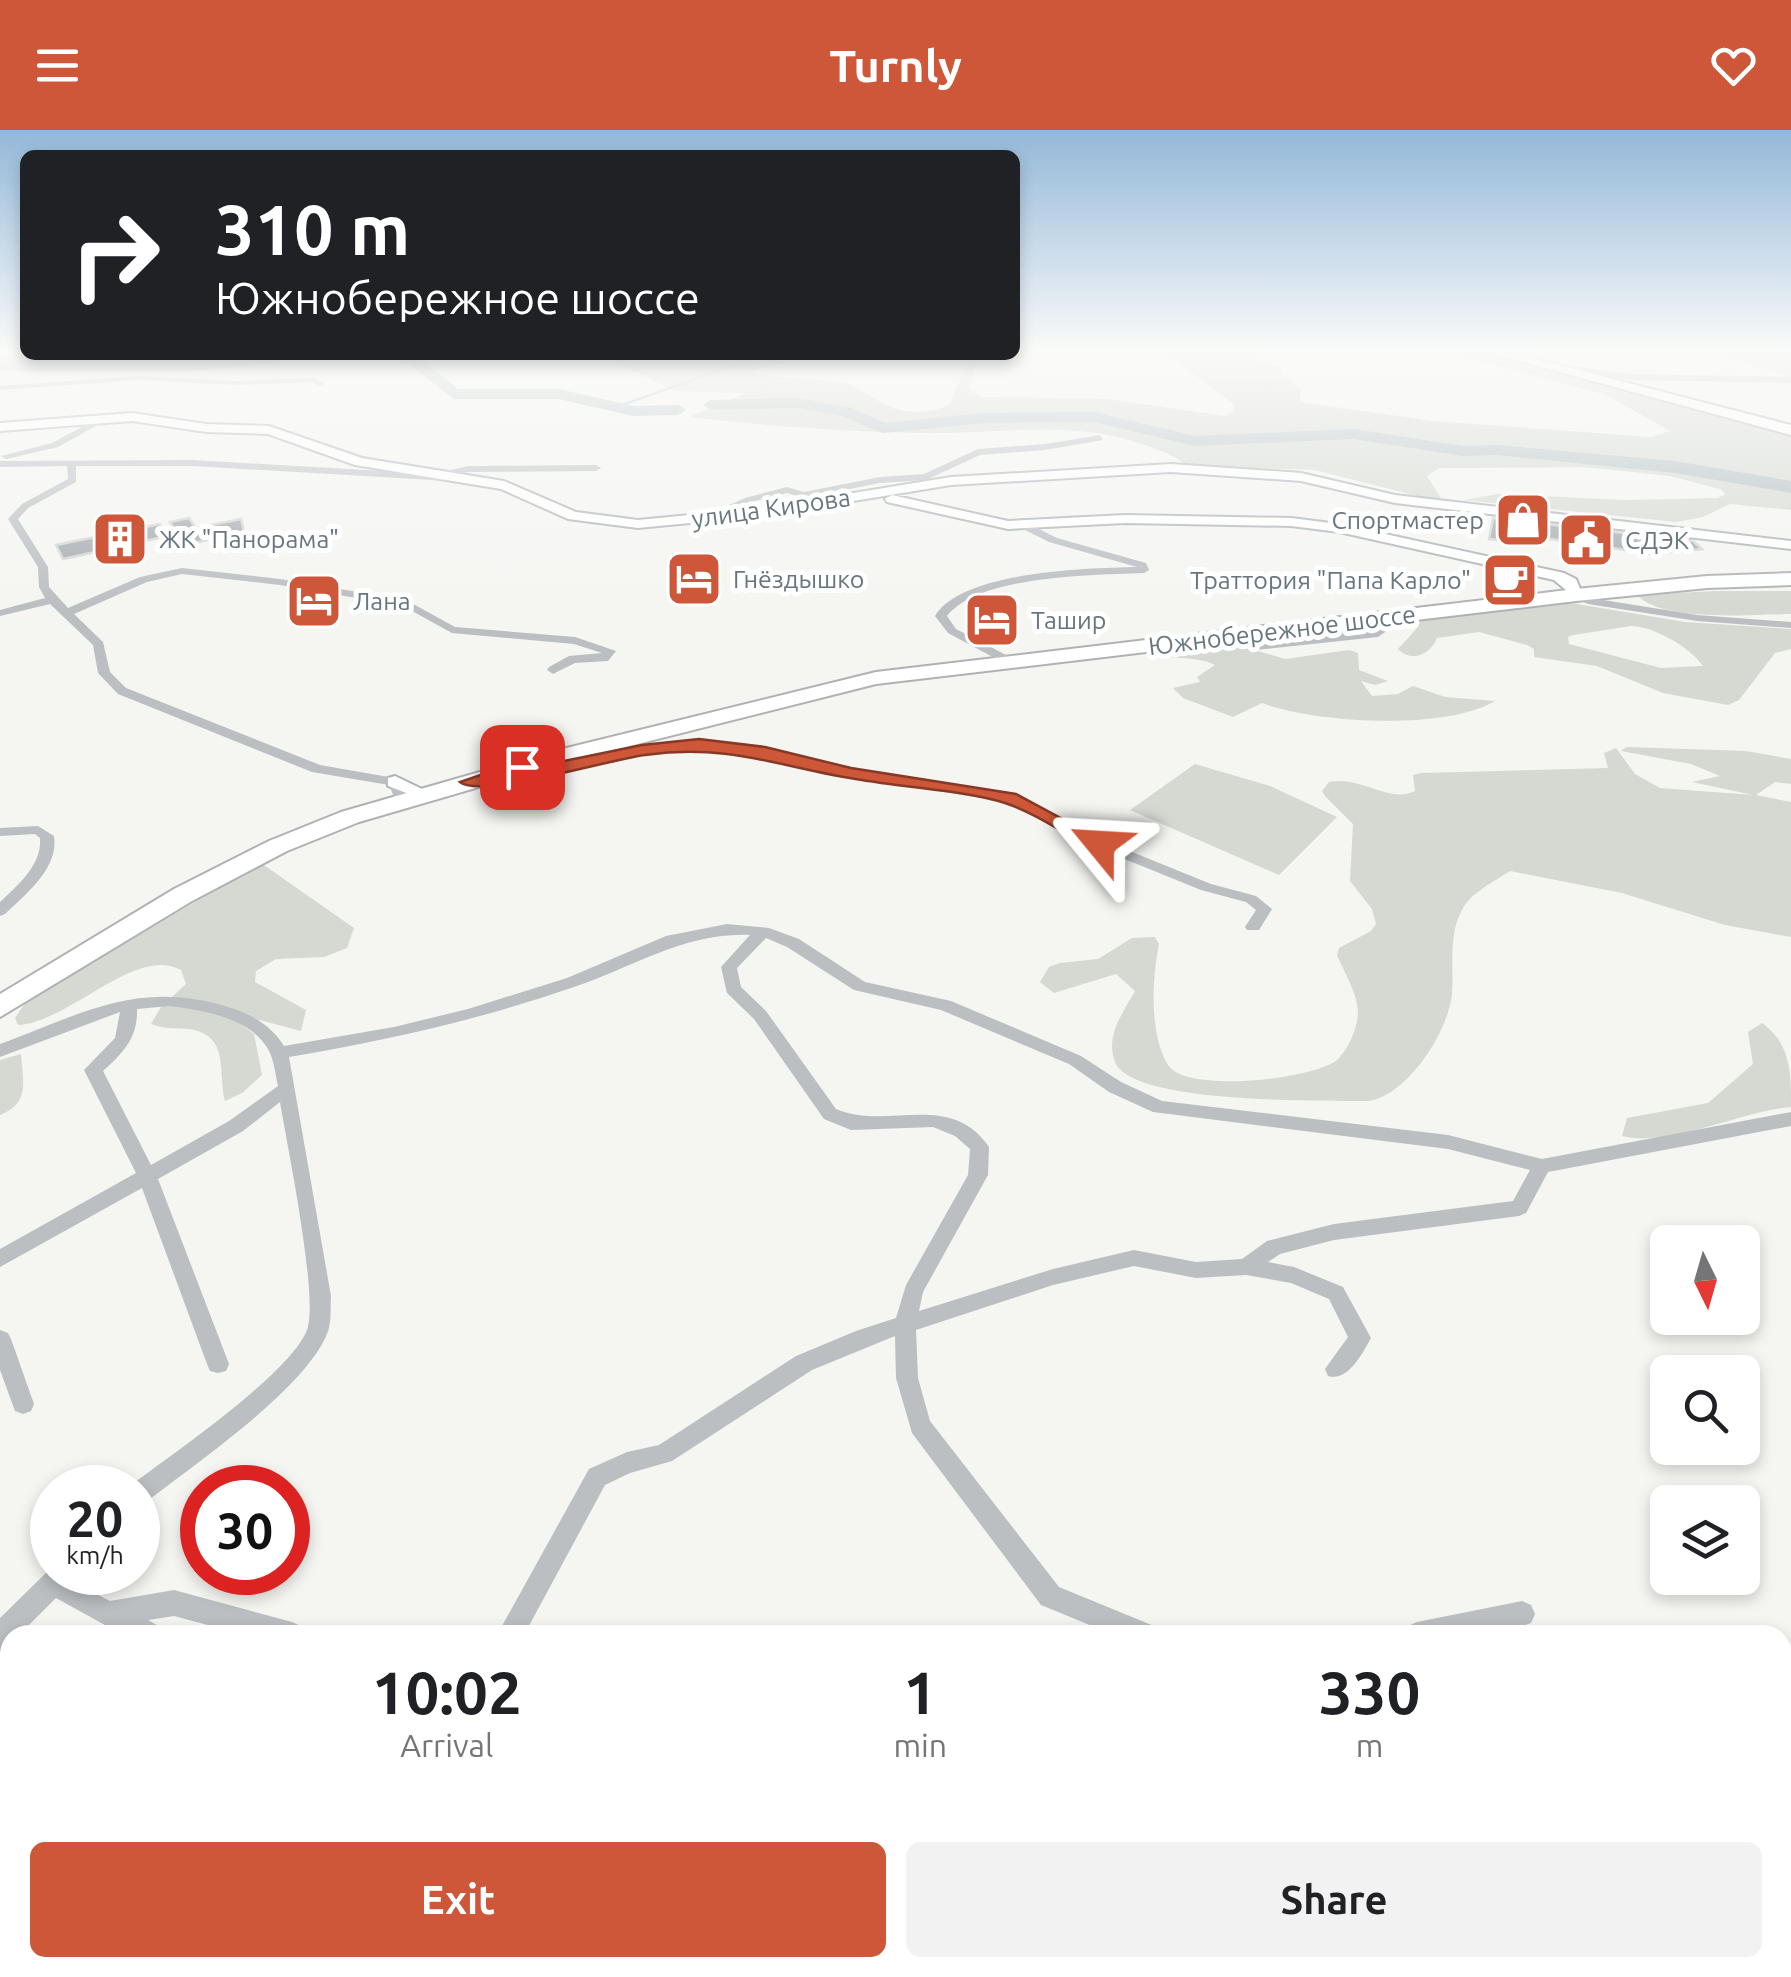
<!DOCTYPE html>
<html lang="en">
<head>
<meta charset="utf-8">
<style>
	body { margin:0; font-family:Ubuntu,sans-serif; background:#f2f2f2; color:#202124; height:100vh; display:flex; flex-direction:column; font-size:38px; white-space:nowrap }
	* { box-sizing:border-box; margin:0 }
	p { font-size:32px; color:#757577 }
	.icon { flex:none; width:55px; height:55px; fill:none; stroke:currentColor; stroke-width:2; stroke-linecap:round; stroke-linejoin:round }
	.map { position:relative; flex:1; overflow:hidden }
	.sheet { position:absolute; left:0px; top:1495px; width:1792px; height:352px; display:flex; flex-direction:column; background:#fff; border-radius:30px 30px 0 0; box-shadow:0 5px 15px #0003 }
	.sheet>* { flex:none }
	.banner { position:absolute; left:20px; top:20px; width:1000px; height:210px; border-radius:15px; box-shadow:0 5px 15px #0003; background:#202124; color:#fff; overflow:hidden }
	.needle { width:65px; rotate:175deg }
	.controls { position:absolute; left:1650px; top:1095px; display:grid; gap:20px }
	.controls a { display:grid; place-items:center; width:110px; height:110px; border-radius:15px; background:#fff; box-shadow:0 5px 15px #0003; font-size:50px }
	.speed { position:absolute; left:30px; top:1335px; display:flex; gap:20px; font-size:50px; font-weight:700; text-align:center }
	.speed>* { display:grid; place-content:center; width:130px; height:130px; border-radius:50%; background:#fff; box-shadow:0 5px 15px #0003; line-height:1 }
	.speed small { font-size:25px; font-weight:400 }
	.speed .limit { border:15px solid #d22; background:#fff; color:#111 }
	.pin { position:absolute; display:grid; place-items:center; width:85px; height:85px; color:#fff; margin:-42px; border-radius:20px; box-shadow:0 5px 15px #0006 }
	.me { position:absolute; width:110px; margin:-55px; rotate:297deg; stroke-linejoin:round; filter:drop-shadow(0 0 8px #0008) }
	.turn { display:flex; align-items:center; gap:35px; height:210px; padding:0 30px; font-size:45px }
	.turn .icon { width:130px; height:130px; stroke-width:2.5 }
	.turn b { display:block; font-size:70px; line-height:85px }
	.eta { display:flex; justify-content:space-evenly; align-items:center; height:170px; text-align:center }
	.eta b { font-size:60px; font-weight:700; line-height:70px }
	.action { display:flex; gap:20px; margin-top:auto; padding:20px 30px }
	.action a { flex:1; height:115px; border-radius:15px; background:#ce5739; color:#fff; font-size:40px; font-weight:700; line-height:115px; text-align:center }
	.action a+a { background:#f2f2f2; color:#202124 }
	header { display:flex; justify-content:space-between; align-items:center; height:130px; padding:0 30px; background:#ce5739; color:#fff; font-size:45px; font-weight:700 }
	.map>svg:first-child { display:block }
	.green { fill:#d5d9d2; fill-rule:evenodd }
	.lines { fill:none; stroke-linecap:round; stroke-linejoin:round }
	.stream { stroke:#b3bfc2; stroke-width:2.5 }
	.river { fill:#b3bfc2; fill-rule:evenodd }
	.building { fill:#a5abb0; stroke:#d6d6d5; stroke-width:2.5 }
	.secondary-casing { stroke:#adb3b6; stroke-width:4 }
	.trunk-casing { stroke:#afb2b5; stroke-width:4 }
	.minor { fill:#bbbfc2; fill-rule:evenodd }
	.tertiary { fill:#bbbfc2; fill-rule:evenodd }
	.secondary { fill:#fff; fill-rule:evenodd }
	.trunk { fill:#fff; fill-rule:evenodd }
	.route { fill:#ce5739; stroke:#863925; stroke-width:2.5 }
	.labels { text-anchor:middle; stroke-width:10; stroke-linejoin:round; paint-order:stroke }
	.far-street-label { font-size:25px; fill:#68767f; stroke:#fff }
	.far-poi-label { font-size:25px; fill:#68767f; stroke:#fff; text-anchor:start }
</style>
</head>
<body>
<header><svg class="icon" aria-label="menu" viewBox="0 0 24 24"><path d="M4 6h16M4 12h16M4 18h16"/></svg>Turnly<svg class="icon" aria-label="heart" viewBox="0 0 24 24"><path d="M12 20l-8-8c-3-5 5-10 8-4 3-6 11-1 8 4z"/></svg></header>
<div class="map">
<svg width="1791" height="1847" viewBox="0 0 1791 1847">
	<rect width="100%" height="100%" fill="#f5f5f2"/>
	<path class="green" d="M 1267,220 L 1258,226 L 1260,230 L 1281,237 L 1282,244 L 1301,259 L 1300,272 L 1432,291 L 1652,307 L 1670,301 L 1606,265 L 1440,220 L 1479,220 L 1791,304 L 1791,380 L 1730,374 L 1703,387 L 1676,392 L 1464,370 L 1497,364 L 1624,370 L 1718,368 L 1726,364 L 1720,359 L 1670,346 L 1583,337 L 1439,338 L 1427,346 L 1441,368 L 1429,369 L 1315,340 L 1186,336 C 1177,326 1166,323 1153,318 C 1074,287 1000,305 918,303 C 842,301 766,296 689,287 L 747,263 L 675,261 L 600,225 L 807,225 L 748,242 C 781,250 816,247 848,254 C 859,257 866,264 875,269 C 899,284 924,286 949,275 L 971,225 L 979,225 L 969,259 L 982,267 L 1108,269 L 1225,286 L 1234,281 L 1234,274 L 1167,225 L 1169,221 Z
		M 1718,220 L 1791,220 L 1791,248 L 1717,223 Z
		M 1715,461 L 1791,461 L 1791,484 C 1754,484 1663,493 1637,465 Z
		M 1565,472 L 1685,492 L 1791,499 L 1791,519 L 1775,523 L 1739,570 L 1728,575 L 1663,563 L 1597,536 L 1534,527 L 1534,519 L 1527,515 L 1479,502 L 1437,508 C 1430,525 1412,533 1398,519 L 1419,496 L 1405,490 ZM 1631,496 C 1653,496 1690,517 1703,536 L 1661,538 L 1569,514 L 1568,507 L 1573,505 Z
		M 1220,510 L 1285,529 L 1349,520 L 1358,523 L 1359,540 L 1388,551 L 1375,555 L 1361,551 L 1372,566 L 1398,564 L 1413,556 L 1445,567 L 1495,571 C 1445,601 1315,593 1262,573 L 1233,587 L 1183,568 L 1173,558 L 1200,552 L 1197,547 L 1215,535 C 1198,525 1165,530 1142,523 L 1146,518 Z
		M 1627,617 L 1746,621 L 1791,629 L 1791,654 L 1775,652 L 1756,665 L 1791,672 L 1791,807 L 1725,795 L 1622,763 L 1510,741 C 1494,752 1471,762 1462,780 C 1448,805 1454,836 1452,864 C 1448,902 1409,963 1370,971 C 1326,970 1132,975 1115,932 C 1105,905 1123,883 1135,861 L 1116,844 L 1054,863 L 1040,852 L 1049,837 L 1060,833 L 1098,829 L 1132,808 L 1155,807 L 1159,814 C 1152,848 1149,904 1168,935 C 1186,964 1314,949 1337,930 C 1348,920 1358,897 1358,882 C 1357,862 1344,842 1337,825 L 1339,818 L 1371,801 L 1376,794 L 1372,779 L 1350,751 L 1353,694 L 1325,666 L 1322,661 L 1329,652 C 1359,645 1391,674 1415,661 L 1413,645 L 1421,643 L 1608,638 L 1604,623 L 1616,618 L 1635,644 L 1660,658 L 1753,665 L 1692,652 L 1720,646 L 1691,634 L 1621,621 Z
		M 1195,634 L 1270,656 L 1337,687 L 1279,745 L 1130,680 Z
		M 261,733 L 354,798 L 347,818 L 324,827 L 276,829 L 256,841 L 255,852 L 306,880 L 301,901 L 248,887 L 241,894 L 254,904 L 262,945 L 242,963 L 225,971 C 218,947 229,911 198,901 C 183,896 166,901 151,894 L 161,877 L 186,854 L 181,840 C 136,815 70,892 18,895 L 15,888 L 26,872 Z
		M 1762,893 C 1791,914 1791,942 1791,977 C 1742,981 1667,1018 1622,1006 L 1627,988 L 1708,973 L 1753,934 L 1748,902 Z
		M 21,924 C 23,952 30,973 0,985 L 0,930 Z"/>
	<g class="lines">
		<path class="stream" d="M 613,278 L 764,225"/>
		<path class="river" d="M 256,225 L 313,225 L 305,230 L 180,242 L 0,241 L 0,231 L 180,232 Z
			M 383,225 L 423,230 L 458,259 L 559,259 L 633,276 L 678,275 L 686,280 L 678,285 L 633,286 L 559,269 L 454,269 L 411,236 Z
			M 798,268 L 852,278 L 885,293 L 986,283 L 1094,282 L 1195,306 L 1354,299 L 1463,316 L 1497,315 L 1675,331 L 1791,351 L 1791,363 L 1675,343 L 1497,325 L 1463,326 L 1354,309 L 1195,316 L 1094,292 L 986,293 L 883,303 L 841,286 L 798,278 L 711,280 L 703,275 L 711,270 Z"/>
	</g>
	<path class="building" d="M 189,388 L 196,398 L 241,389 L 244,402 L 185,415 L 170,392 Z
		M 1493,388 L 1693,411 L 1702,419 L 1653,424 L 1551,409 L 1535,413 L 1489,409 Z
		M 160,394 L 163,407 L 63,429 L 56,415 Z"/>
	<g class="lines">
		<g class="secondary-casing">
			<path id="secondary" d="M 132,283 L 206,294 L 269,296 L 362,328 L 504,351 L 576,382 L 638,390 L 762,378 L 951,347 L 1171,334 L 1301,343 L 1395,365 L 1791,411 L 1791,419 L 1395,373 L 1301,351 L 1171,342 L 951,355 L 762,386 L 638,398 L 568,389 L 501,359 L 355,335 L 268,304 L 206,302 L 132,291 L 0,301 L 0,293 Z
				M 892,365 L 1008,391 L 1125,385 L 1291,388 L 1339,394 L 1564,443 L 1576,449 L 1581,461 L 1573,466 L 1554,450 L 1339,402 L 1291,396 L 1125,393 L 1008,399 L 887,372 L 885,369 Z
				M 395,646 L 424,660 L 414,666 L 388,656 L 388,648 Z"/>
		</g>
		<g class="trunk-casing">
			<path id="trunk" d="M 1479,220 L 1501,220 L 1791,295 L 1791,305 Z
				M 1791,443 L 1791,455 L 1707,458 L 1576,471 L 876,554 L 558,634 L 359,692 L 287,721 L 192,771 L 0,887 L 0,864 L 174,759 L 269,711 L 341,682 L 542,624 L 876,542 L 1576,459 L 1707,446 Z"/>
		</g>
		<path class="minor" d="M 138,246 L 237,251 L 314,248 L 324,254 L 320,256 L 312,252 L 237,255 L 138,250 L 0,260 L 0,256 Z
			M 102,286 L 105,291 L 58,317 L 6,329 L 1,326 L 52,313 Z
			M 1100,305 L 1103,310 L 1045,320 L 980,325 L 926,350 L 880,353 L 804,368 L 787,363 L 751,372 L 733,380 L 727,388 L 718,386 L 727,376 L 745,368 L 787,357 L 804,362 L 880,347 L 924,344 L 978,319 L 1045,314 Z
			M 192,330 L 434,344 L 468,336 L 596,335 L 601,338 L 596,341 L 468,342 L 450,345 L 454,348 L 449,351 L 192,336 L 76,336 L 76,352 L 28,378 L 18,389 L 48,437 L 49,457 L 68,478 L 140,447 L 182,438 L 280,449 L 406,470 L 455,497 L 575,507 L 616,521 L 608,531 L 575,533 L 553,544 L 547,540 L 549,537 L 569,526 L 602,523 L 574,514 L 452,503 L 403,476 L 280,455 L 182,444 L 147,452 L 74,484 L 103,512 L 110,542 L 126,558 L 320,635 L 400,649 L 406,664 L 399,668 L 394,667 L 389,655 L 312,642 L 118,564 L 98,543 L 93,515 L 50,474 L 0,486 L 0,480 L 45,468 L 39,457 L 38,437 L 8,389 L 22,374 L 68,349 L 67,336 L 0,337 L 0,331 Z
			M 1021,394 L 1029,394 L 1057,408 L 1146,433 L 1149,440 L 1144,443 C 1094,445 980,445 947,486 L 956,499 L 1006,525 L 1008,528 L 1002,532 L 948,503 L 935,486 C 961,441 1090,438 1137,437 L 1049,412 L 1021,398 Z
			M 1576,462 L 1591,468 L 1697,485 L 1791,492 L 1791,498 L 1697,491 L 1588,474 L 1572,467 L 1570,465 Z
			M 699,610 L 765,618 L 851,639 L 1015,665 L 1105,711 L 1211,754 L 1256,766 L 1272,779 L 1259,800 L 1247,800 L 1245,797 L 1256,780 L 1246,772 L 1201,760 L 1095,717 L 1006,672 L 851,647 L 765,626 L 699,618 L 643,624 L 489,655 L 482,651 L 489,647 L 643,616 Z
			M 38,696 L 54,706 C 59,738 26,764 5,784 L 0,786 L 0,772 C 18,755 42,735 40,708 L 35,704 L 0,706 L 0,698 Z
			M 727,794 L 769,798 L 799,809 L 865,852 L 951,871 L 1081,926 L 1121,952 L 1162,971 L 1448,1005 L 1542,1029 L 1791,982 L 1791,996 L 1548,1042 L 1526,1083 L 1519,1086 L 1334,1110 L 1280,1124 L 1268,1132 L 1294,1137 L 1343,1157 L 1371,1208 C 1362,1224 1348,1252 1328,1246 L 1325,1239 L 1348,1207 L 1329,1169 L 1291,1153 L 1246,1145 L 1196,1148 L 1134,1136 L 1053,1155 L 916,1200 L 918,1248 L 930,1291 L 1059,1457 L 1154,1496 L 1158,1505 L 1114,1505 L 1041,1475 L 912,1303 L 896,1248 L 895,1206 L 812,1240 L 672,1331 L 630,1343 L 605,1355 L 524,1505 L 497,1505 L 589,1339 L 627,1322 L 659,1315 L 796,1226 L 856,1201 L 896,1188 L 906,1155 L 968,1045 L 970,1019 L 955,1006 L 933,997 L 851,1000 L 824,989 L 754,889 L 727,863 L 721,837 L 750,805 C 685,802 634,837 574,857 C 478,890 389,910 289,927 L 331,1166 C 330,1178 332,1193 327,1204 C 304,1260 196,1333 146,1372 L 138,1375 L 138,1358 L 130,1356 C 171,1325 290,1244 307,1200 C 319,1167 287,1015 280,972 L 243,1001 L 158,1049 L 229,1234 L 226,1241 L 218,1243 L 210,1241 L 207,1234 L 142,1058 L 0,1137 L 0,1119 L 136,1043 L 84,940 L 115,908 L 120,882 L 0,927 L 0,914 C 82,884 138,849 228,877 C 251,884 271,895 284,916 L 394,897 L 468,879 L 567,848 L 666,806 ZM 766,808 L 787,817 L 854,860 L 941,880 L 1069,934 L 1109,962 L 1153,982 L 1448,1019 L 1530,1040 L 1513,1071 L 1334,1094 L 1267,1111 L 1242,1129 L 1196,1132 L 1134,1120 L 1053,1139 L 919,1181 L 923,1162 L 988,1045 L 989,1017 C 950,960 887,1001 836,979 L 766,881 L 741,857 L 737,838 ZM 169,876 C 201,880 247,887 266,916 C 274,927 275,943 278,956 L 229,991 L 151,1035 L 103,941 C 123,923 138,908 137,879 Z
			M 0,1200 L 8,1203 L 11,1209 L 34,1274 L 31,1281 L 23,1284 L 15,1281 L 0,1240 Z
			M 52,1433 L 52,1442 L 73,1442 L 75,1453 L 110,1471 L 174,1460 L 292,1492 L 301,1496 L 305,1505 L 245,1505 L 174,1486 L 148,1490 L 159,1496 L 163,1505 L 123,1505 L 56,1468 L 19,1505 L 10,1505 L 10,1516 L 0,1521 L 0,1488 L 49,1440 Z
			M 1522,1471 L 1531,1475 L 1535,1484 L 1531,1493 C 1491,1509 1446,1505 1404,1505 L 1408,1496 L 1417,1492 Z
			M 154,1838 L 185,1838 L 181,1847 L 150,1847 Z
			M 1207,1838 L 1237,1838 L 1234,1847 L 1204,1847 Z
			M 1530,1838 L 1562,1838 L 1566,1847 L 1534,1847 Z"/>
		<path class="tertiary" d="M 226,225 L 265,225 L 169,236 L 0,233 L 0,227 L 169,230 Z
			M 1557,234 L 1632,244 L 1791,247 L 1791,253 L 1632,250 L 1561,239 Z
			M 1396,483 L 1408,486 L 1378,507 L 1256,520 L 1210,508 L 1218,503 L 1256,510 L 1374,499 Z"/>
		<use href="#secondary" class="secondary"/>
		<use href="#trunk" class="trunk"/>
	</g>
	<linearGradient id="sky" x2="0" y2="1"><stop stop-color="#93b8d9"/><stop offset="0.46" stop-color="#fafaf9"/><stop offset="1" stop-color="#fafaf9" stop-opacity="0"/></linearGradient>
	<rect width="1791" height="478" fill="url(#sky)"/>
	<path class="route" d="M 699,609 L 765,617 L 851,638 L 1016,664 L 1109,714 L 1100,720 L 1093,719 C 1065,704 1035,683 1005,673 C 969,661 902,657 862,650 C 781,638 732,613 645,625 C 611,629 480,669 460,652 L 522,631 L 530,638 L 642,615 Z"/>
	<defs>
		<g id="shop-square" transform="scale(2.875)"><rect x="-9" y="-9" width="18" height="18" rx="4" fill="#ce5739" stroke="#fff"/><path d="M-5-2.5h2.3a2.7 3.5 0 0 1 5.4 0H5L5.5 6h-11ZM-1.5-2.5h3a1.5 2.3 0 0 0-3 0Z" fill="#fff"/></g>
		<g id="building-square" transform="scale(2.875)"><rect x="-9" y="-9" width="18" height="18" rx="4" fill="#ce5739" stroke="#fff"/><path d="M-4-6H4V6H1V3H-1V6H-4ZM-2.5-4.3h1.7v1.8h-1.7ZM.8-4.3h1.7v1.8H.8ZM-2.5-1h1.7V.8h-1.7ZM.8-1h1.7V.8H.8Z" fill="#fff"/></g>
		<g id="civic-square" transform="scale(2.875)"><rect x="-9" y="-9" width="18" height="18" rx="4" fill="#ce5739" stroke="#fff"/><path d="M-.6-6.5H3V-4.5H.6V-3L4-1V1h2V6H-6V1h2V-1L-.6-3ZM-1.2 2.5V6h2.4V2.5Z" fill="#fff"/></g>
		<g id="hotel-square" transform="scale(2.875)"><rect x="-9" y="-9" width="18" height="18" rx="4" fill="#ce5739" stroke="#fff"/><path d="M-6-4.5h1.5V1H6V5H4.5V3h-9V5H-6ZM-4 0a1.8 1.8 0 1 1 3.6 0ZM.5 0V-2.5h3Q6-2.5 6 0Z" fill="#fff"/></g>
		<g id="cafe-square" transform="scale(2.875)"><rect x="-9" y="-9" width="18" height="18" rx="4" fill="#ce5739" stroke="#fff"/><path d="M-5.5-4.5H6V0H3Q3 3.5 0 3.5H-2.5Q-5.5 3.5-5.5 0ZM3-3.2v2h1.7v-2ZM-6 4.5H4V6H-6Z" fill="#fff"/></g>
	</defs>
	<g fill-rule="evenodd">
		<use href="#shop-square" x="1523" y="390"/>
		<use href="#building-square" x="120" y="409"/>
		<use href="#civic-square" x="1586" y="410"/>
		<use href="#hotel-square" x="694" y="449"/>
		<use href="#cafe-square" x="1510" y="450"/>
		<use href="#hotel-square" x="314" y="471"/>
		<use href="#hotel-square" x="992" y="490"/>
	</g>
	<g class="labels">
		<g class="far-street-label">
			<text transform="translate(771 378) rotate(-8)" y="9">улица Кирова</text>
			<text transform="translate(1282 500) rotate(-7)" y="9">Южнобережное шоссе</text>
		</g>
		<g class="far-poi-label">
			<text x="1484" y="399" text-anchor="end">Спортмастер</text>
			<text x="159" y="418">ЖК "Панорама"</text>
			<text x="1625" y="419">СДЭК</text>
			<text x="733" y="458">Гнёздышко</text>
			<text x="1471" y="459" text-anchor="end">Траттория "Папа Карло"</text>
			<text x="353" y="480">Лана</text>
			<text x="1031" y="499">Ташир</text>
		</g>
	</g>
</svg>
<div class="controls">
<a><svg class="needle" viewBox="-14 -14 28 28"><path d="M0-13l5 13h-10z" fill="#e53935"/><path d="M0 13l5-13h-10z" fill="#757577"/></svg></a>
<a><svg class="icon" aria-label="search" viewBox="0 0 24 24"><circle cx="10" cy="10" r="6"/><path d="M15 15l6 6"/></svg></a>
<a><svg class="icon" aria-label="layers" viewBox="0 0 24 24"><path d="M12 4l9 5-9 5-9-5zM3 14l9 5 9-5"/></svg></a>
</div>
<div class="speed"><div>20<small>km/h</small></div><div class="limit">30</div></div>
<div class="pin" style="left:522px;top:637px;background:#d93025"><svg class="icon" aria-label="arrive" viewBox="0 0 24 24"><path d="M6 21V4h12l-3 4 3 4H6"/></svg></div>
<svg class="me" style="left:1100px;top:714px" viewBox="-20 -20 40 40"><path d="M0-17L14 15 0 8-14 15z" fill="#ce5739" stroke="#fff" stroke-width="4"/></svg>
<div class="banner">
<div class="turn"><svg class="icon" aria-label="right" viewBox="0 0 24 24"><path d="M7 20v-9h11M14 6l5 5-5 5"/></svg><div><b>310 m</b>Южнобережное шоссе</div></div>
</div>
<section class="sheet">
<div class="eta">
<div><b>10:02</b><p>Arrival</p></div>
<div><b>1</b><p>min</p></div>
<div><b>330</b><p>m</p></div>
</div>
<div class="action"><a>Exit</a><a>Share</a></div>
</section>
</div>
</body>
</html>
